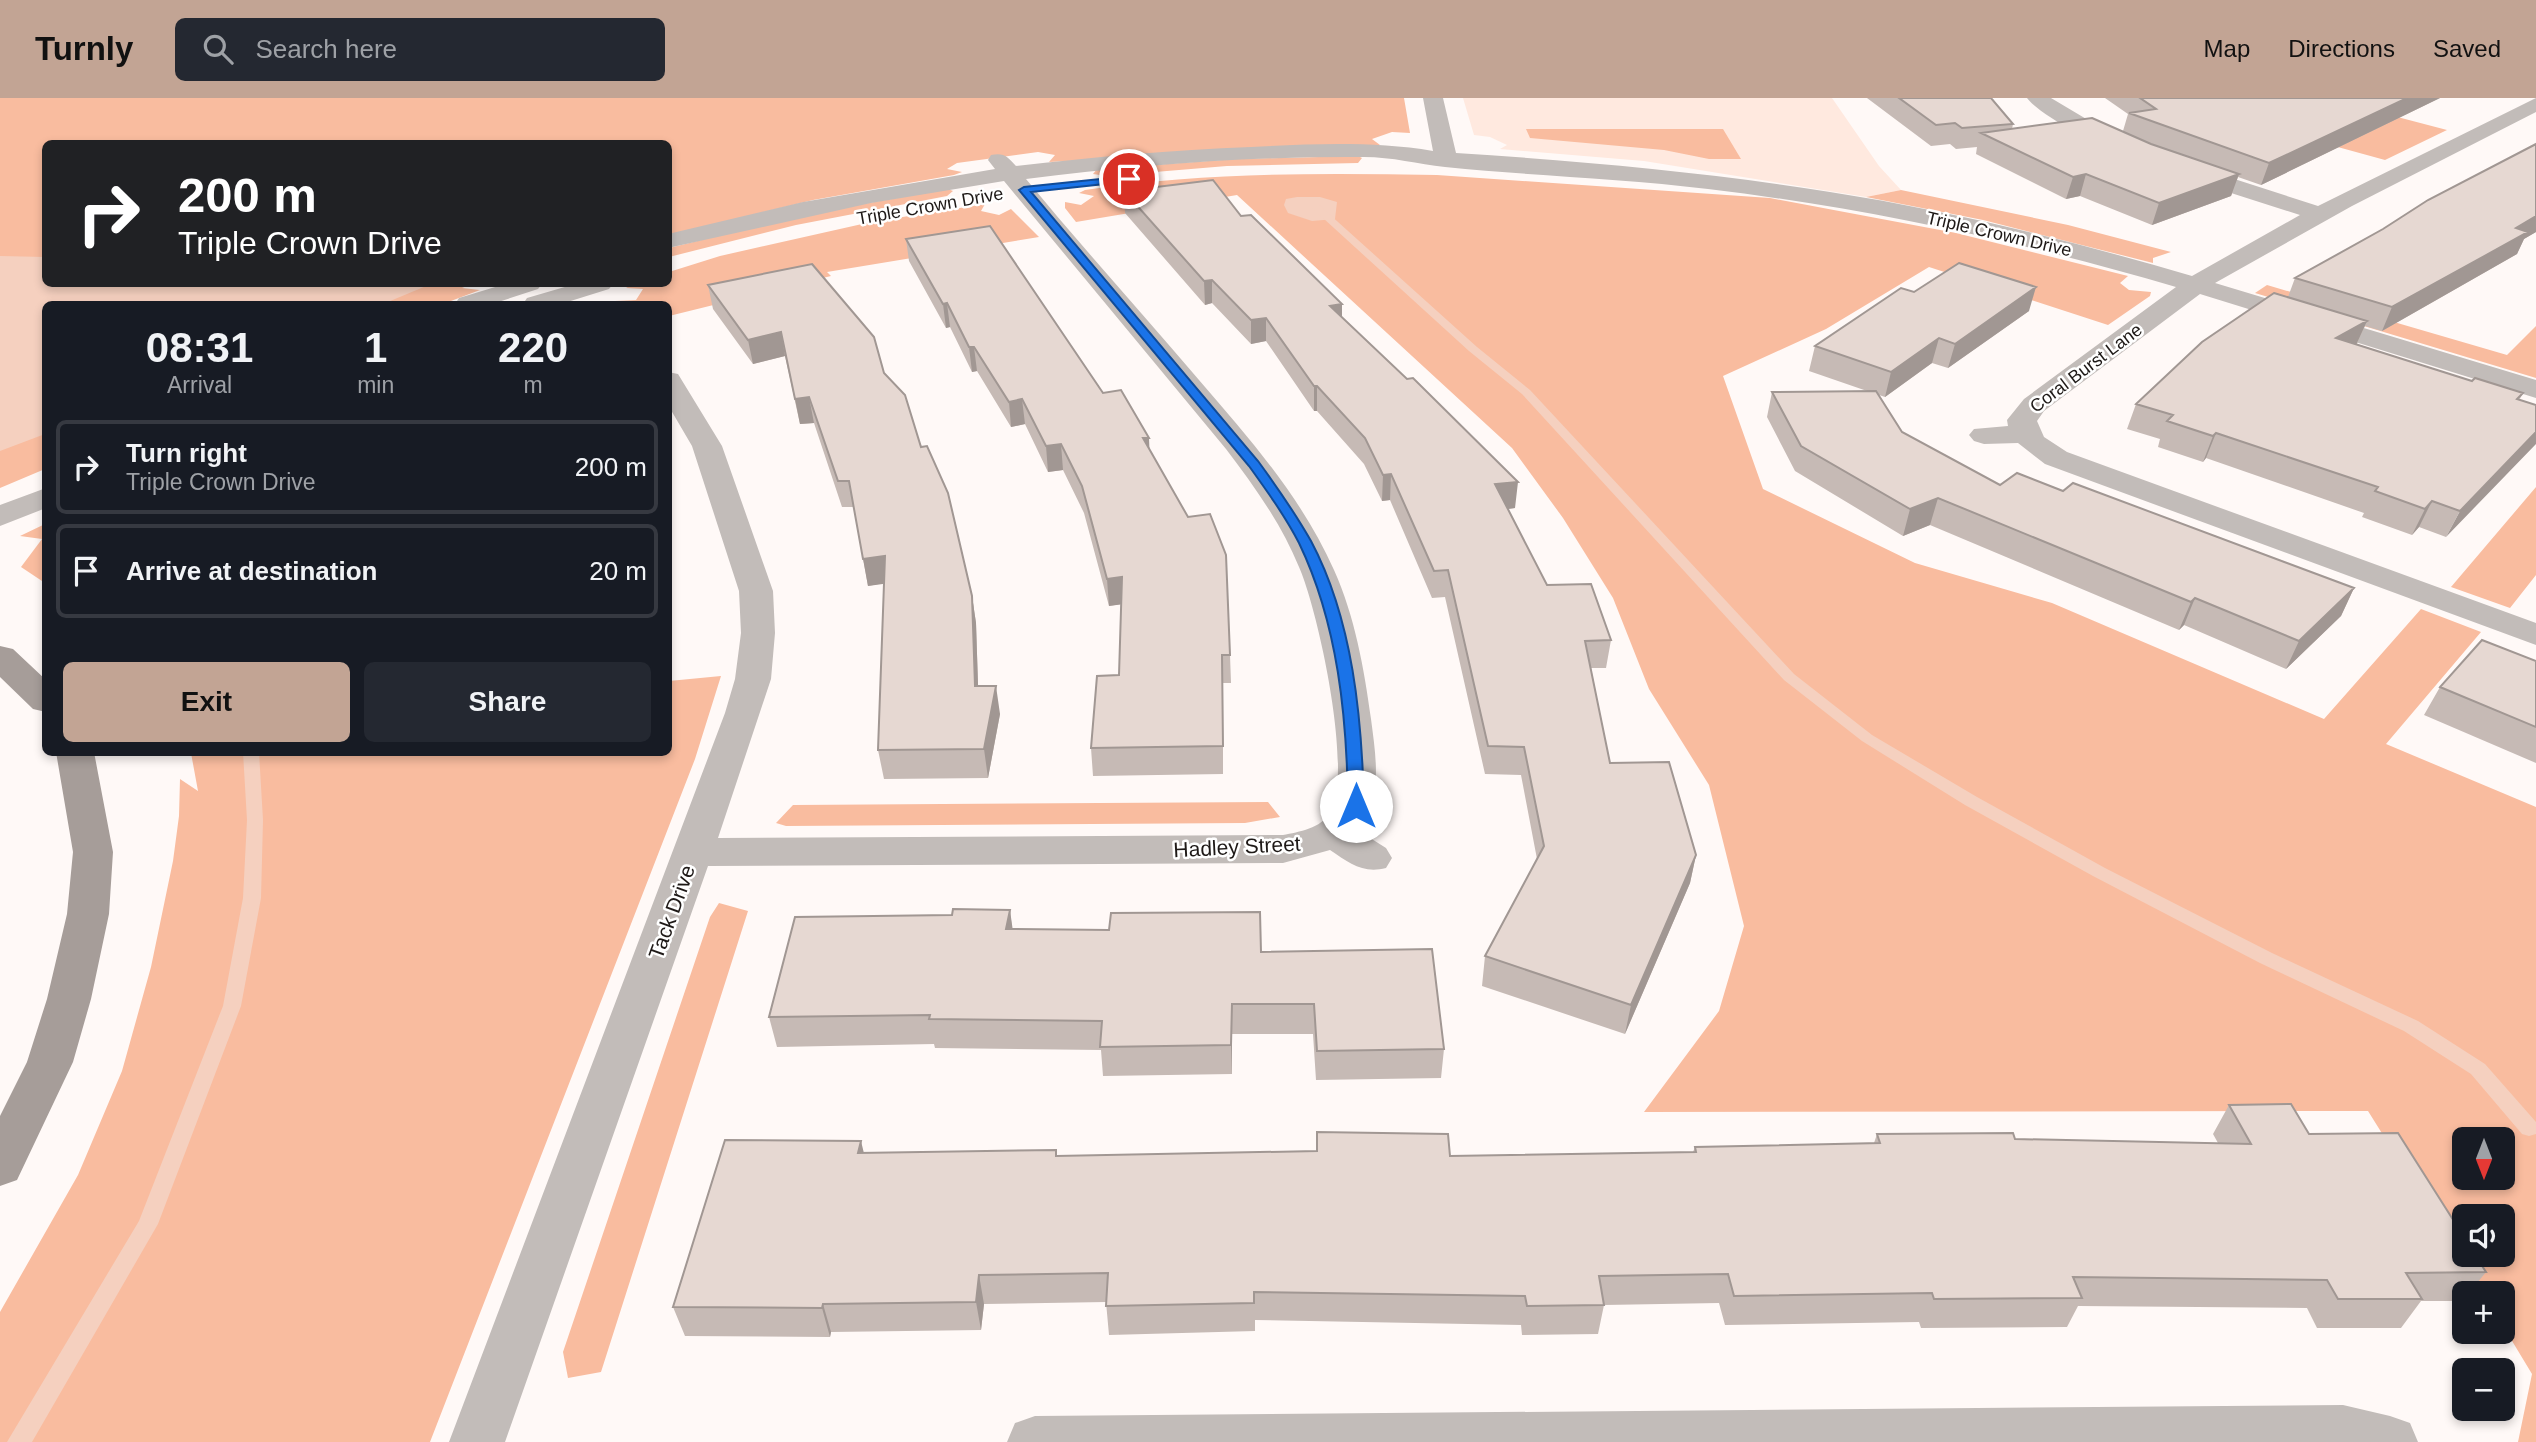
<!DOCTYPE html>
<html lang="en">
<head>
<meta charset="utf-8">
<style>
	body { margin:0; font-family:Arial,sans-serif; background:#242831; color:#f1f3f6; height:100vh; display:flex; flex-direction:column; font-size:26px; white-space:nowrap }
	* { box-sizing:border-box; margin:0 }
	p { font-size:23px; color:#9ea1a6 }
	.icon { flex:none; width:38px; height:38px; fill:none; stroke:currentColor; stroke-width:2; stroke-linecap:round; stroke-linejoin:round }
	.map { position:relative; flex:1; overflow:hidden }
	.drawer { position:absolute; left:42px; top:203px; width:630px; height:455px; display:flex; flex-direction:column; background:#171b24; border-radius:10px; box-shadow:0 4px 10px #0003 }
	.drawer>* { flex:none }
	.hud { position:absolute; left:42px; top:42px; width:630px; height:147px; border-radius:10px; box-shadow:0 4px 10px #0003; background:#202124; color:#fff; overflow:hidden }
	.needle { width:46px; rotate:180deg }
	.tools { position:absolute; left:2452px; top:1029px; display:grid; gap:14px }
	.tools a { display:grid; place-items:center; width:63px; height:63px; border-radius:10px; background:#171b24; box-shadow:0 4px 10px #0003; font-size:35px }
	.pin { position:absolute; display:grid; place-items:center; width:60px; height:60px; color:#fff; margin:-30px; border:4px solid #fff; border-radius:50%; box-shadow:0 2px 7px #0007 }
	.me { position:absolute; width:77px; margin:-38px; rotate:0deg; stroke-linejoin:round; filter:drop-shadow(0 0 5px #0008) }
	.turn { display:flex; align-items:center; gap:24px; height:147px; padding:0 21px; font-size:32px }
	.turn .icon { width:91px; height:91px; stroke-width:2.5 }
	.turn b { display:block; font-size:49px; line-height:60px }
	.eta { display:flex; justify-content:space-evenly; align-items:center; height:119px; text-align:center }
	.eta b { font-size:42px; font-weight:600; line-height:49px }
	.primary-button { display:flex; gap:14px; margin-top:auto; padding:14px 21px }
	.primary-button a { flex:1; height:80px; border-radius:10px; background:#c2a494; color:#111; font-size:28px; font-weight:600; line-height:80px; text-align:center }
	.primary-button a+a { background:#242831; color:#f1f3f6 }
	ul { padding:0; list-style:none }
	li { display:flex; align-items:center; gap:21px; height:94px; margin:0 14px 10px; padding:0 7px; border:4px solid #363941; border-radius:10px }
	li div { flex:1 }
	li b { display:block; font-size:26px }
	li em { font-style:normal }
	header { display:flex; align-items:center; gap:42px; box-sizing:border-box; height:98px; padding:0 35px; background:#c2a494; color:#111 }
	header strong { font-size:33px }
	nav { display:flex; gap:38px; margin-inline-start:auto; font-size:24px }
	.search { width:490px; height:63px; background:#242831; display:flex; align-items:center; gap:18px; box-sizing:border-box; padding:0 24px; border-radius:10px; color:#9ea1a6; font-size:26px }
	.map>svg:first-child { display:block }
	.built { fill:#ffe9df }
	.green { fill:#f9bc9f; fill-rule:evenodd }
	.water { fill:#f5d0bf }
	.lines { fill:none; stroke-linecap:round; stroke-linejoin:round }
	.stream { fill:#f5d0bf; fill-rule:evenodd }
	.street { fill:#c2bcb9; fill-rule:evenodd }
	.secondary { fill:#a69d99; fill-rule:evenodd }
	.wall { fill:#c6bab5 }
	.shaded-wall { fill:#a19793 }
	.building { fill:#e6d8d2; stroke:#a19793; stroke-width:2 }
	.route { fill:#1a73e8; stroke:#114b97; stroke-width:2 }
	.labels { text-anchor:middle; stroke-width:5; stroke-linejoin:round; paint-order:stroke }
	.far-street-label { font-size:18px; fill:#1e1917; stroke:#fff }
	.street-label { font-size:21px; fill:#1e1917; stroke:#fff }
</style>
</head>
<body>
<header>
<strong>Turnly</strong>
<div class="search"><svg class="icon" aria-label="search" viewBox="0 0 24 24"><circle cx="10" cy="10" r="6"/><path d="M15 15l6 6"/></svg>Search here</div>
<nav><a>Map</a><a>Directions</a><a>Saved</a></nav>
</header>
<div class="map">
<svg width="2536" height="1344" viewBox="0 0 2536 1344">
	<rect width="100%" height="100%" fill="#fff9f7"/>
	<path class="built" d="M 1463,0 L 1832,0 L 1879,68 L 1901,92 L 1866,99 L 1644,63 L 1500,51 L 1507,47 L 1490,39 L 1474,37 Z"/>
	<path class="green" d="M 0,0 L 1404,0 L 1410,35 L 1392,34 L 1372,41 L 1380,47 L 1049,64 L 1055,57 L 1038,54 L 957,65 L 947,71 L 962,74 L 954,77 L 813,102 L 669,137 L 668,46 L 46,46 L 46,186 L 472,186 L 462,190 L 480,192 L 443,206 L 46,206 L 45,371 L 0,390 Z
		M 2325,0 L 2447,32 L 2385,62 L 2294,37 Z
		M 1526,31 L 1723,31 L 1741,61 L 1709,61 L 1664,52 L 1530,40 Z
		M 1358,58 L 1362,60 L 1358,65 L 1227,68 L 1107,78 L 1093,76 L 1097,71 L 1236,61 Z
		M 1437,77 L 1770,100 L 1956,135 L 2128,178 L 2120,185 L 2129,192 L 2151,194 L 2150,198 L 2108,227 L 1929,169 L 1826,231 L 1723,278 L 1763,391 L 1915,465 L 2052,505 L 2324,621 L 2421,511 L 2481,534 L 2386,646 L 2536,709 L 2536,1344 L 2518,1344 L 2532,1276 L 2503,1228 L 2502,1195 L 2482,1195 L 2368,1013 L 1644,1014 L 1719,913 L 1744,828 L 1709,687 L 1649,591 L 1613,500 L 1563,420 L 1512,350 L 1237,97 L 1076,124 L 1065,110 L 1065,104 L 1081,107 L 1094,98 L 1079,95 L 1085,92 C 1200,74 1320,75 1437,77 ZM 2464,1041 L 2502,1041 L 2502,1080 L 2464,1080 ZM 2464,1118 L 2502,1118 L 2502,1157 L 2464,1157 Z
		M 948,91 L 953,93 L 947,98 L 796,127 L 669,159 L 669,150 L 806,116 Z
		M 1901,92 L 2068,127 L 2171,154 L 2153,160 L 2153,165 L 1983,122 L 1866,99 Z
		M 985,106 L 981,113 L 999,117 L 1011,111 L 1039,139 L 827,174 L 831,178 L 669,218 L 668,206 L 617,206 L 615,203 L 636,202 L 643,191 L 626,190 L 633,186 L 668,186 L 669,174 L 720,158 L 871,124 Z
		M 2267,187 L 2507,257 L 2536,228 L 2536,280 L 2255,195 Z
		M 2536,389 L 2536,477 L 2510,510 L 2451,489 Z
		M 45,426 L 45,485 L 21,469 L 42,441 L 20,438 Z
		M 721,578 L 695,661 L 430,1344 L 0,1344 L 0,1214 L 78,1077 L 122,973 L 151,869 L 173,763 L 179,718 L 180,681 L 198,693 L 191,655 L 668,654 L 669,583 Z
		M 1268,704 L 1280,719 L 1245,725 L 786,728 L 776,725 L 793,707 Z
		M 719,805 L 748,813 L 601,1274 L 568,1280 L 563,1254 L 710,819 Z"/>
	<path class="water" d="M 1297,99 L 1320,99 L 1337,104 L 1335,121 L 1312,123 L 1288,115 L 1284,107 L 1286,101 Z
		M 0,158 L 45,159 L 46,186 L 431,186 L 383,206 L 46,206 L 45,336 L 0,353 Z"/>
	<g class="lines">
		<path class="stream" d="M 1312,106 L 1318,106 L 1477,249 L 1530,292 L 1794,576 L 1872,637 L 1977,699 L 2105,770 L 2272,855 L 2418,923 L 2485,966 L 2536,1024 L 2536,1036 L 2529,1038 L 2522,1036 L 2471,976 L 2404,933 L 2260,865 L 2093,778 L 1965,707 L 1862,643 L 1784,582 L 1522,296 L 1469,253 L 1312,110 Z
			M 243,654 L 259,654 L 263,722 L 261,800 L 241,908 L 158,1126 L 32,1344 L 7,1344 L 139,1123 L 223,908 L 243,800 L 247,722 Z"/>
		<path class="street" d="M 1423,0 L 1443,0 L 1456,55 C 1581,63 1706,74 1830,94 C 1952,113 2073,143 2192,178 L 2300,117 L 2178,78 L 2175,73 L 2178,68 L 2194,68 L 2318,108 L 2536,0 L 2536,14 L 2352,108 L 2215,185 L 2536,282 L 2536,300 L 2200,196 L 2044,313 L 2037,323 L 2044,339 L 2067,354 L 2536,525 L 2536,547 L 2045,366 L 2018,345 L 1984,346 L 1974,343 L 1969,337 L 1974,331 L 2008,328 L 2007,322 L 2024,301 L 2176,189 C 2023,144 1867,110 1708,91 C 1620,80 1532,78 1445,69 C 1418,66 1392,59 1364,59 C 1252,58 1138,67 1026,81 C 1082,149 1142,215 1199,282 C 1250,341 1302,400 1334,472 C 1355,519 1364,570 1371,621 C 1376,660 1383,699 1359,733 L 1386,750 L 1392,760 L 1386,770 C 1363,776 1349,765 1330,752 L 1283,765 L 708,768 L 505,1344 L 449,1344 L 725,615 L 735,581 L 741,535 L 739,493 L 692,348 L 668,307 L 668,274 L 678,276 L 722,348 L 773,493 L 775,535 L 771,581 L 718,740 L 1283,737 C 1299,734 1321,730 1330,715 C 1354,675 1318,512 1299,469 C 1281,425 1254,388 1226,351 L 1004,83 L 871,105 L 668,150 L 668,136 L 803,104 L 995,71 L 988,62 L 991,57 C 1004,54 1008,59 1016,68 C 1094,59 1172,52 1251,49 C 1312,46 1373,43 1433,53 Z
			M 2027,0 L 2051,0 L 2093,25 L 2128,42 L 2131,47 L 2128,52 C 2109,56 2038,16 2027,0 Z
			M 505,186 L 542,186 L 538,191 L 492,206 L 455,206 L 459,200 Z
			M 575,186 L 613,186 L 609,191 L 561,206 L 523,206 L 527,200 Z
			M 46,390 L 46,410 L 0,428 L 0,407 Z
			M 2343,1307 L 2390,1318 L 2410,1325 L 2418,1344 L 1007,1344 L 1015,1325 L 1035,1318 Z"/>
		<path class="secondary" d="M 0,548 L 13,551 L 46,582 L 46,614 L 33,611 L 0,579 Z
			M 56,654 L 94,654 L 113,754 L 109,816 L 91,901 L 73,964 L 17,1082 L 0,1088 L 0,1018 L 27,964 L 47,901 L 67,816 L 73,754 Z"/>
	</g>
	<path class="wall" d="M 1867,0 L 1991,0 L 2013,26 L 2012,31 L 2123,33 L 2128,16 L 2105,0 L 2440,0 L 2261,87 L 2238,79 L 2231,98 L 2152,127 L 2080,98 L 2066,101 L 1976,56 L 1977,49 L 1956,51 L 1950,46 L 1931,48 Z
		M 2536,46 L 2536,134 L 2524,141 L 2517,156 L 2382,233 L 2365,228 L 2357,246 L 2472,283 L 2523,295 L 2446,439 L 2419,429 L 2412,437 L 2362,419 L 2364,415 L 2206,360 L 2203,364 L 2158,349 L 2160,341 L 2127,331 L 2136,306 L 2288,199 L 2295,180 Z
		M 1124,93 L 1241,118 L 1342,206 L 1342,220 L 1515,410 L 1508,411 L 1547,487 L 1611,542 L 1606,570 L 1591,570 L 1610,665 L 1696,757 L 1690,785 L 1625,936 L 1482,888 L 1485,858 L 1537,761 L 1521,677 L 1485,676 L 1445,499 L 1432,500 L 1390,402 L 1382,403 L 1364,366 L 1317,313 L 1314,313 L 1266,243 L 1251,246 L 1212,205 L 1205,207 L 1125,115 Z
		M 906,141 L 1103,295 L 1149,352 L 1230,557 L 1231,585 L 1223,585 L 1223,676 L 1093,678 L 1091,650 L 1119,577 L 1121,506 L 1109,508 L 1084,415 L 1063,372 L 1048,374 L 1025,326 L 1011,329 L 977,273 L 972,274 L 950,229 L 946,230 L 909,163 Z
		M 708,187 L 884,275 L 921,349 L 972,498 L 976,525 L 978,588 L 1000,616 L 988,680 L 884,681 L 878,652 L 884,485 L 868,488 L 854,409 L 842,409 L 814,325 L 800,326 L 785,258 L 753,266 L 713,211 Z
		M 1914,194 L 2029,213 L 1948,270 L 1932,265 L 1885,299 L 1879,297 L 1902,334 L 2000,387 L 2063,393 L 2354,490 L 2341,518 L 2286,571 L 2184,527 L 2179,532 L 1930,427 L 1903,438 L 1795,373 L 1767,319 L 1772,294 L 1867,293 L 1809,273 L 1815,248 Z
		M 2536,563 L 2536,665 L 2424,617 L 2440,589 Z
		M 1010,812 L 1012,831 L 1261,854 L 1444,951 L 1441,980 L 1316,982 L 1313,936 L 1232,936 L 1232,976 L 1103,978 L 1101,952 L 935,950 L 934,946 L 777,949 L 769,919 L 952,817 Z
		M 2229,1007 L 2309,1036 L 2486,1174 L 2469,1195 L 2464,1195 L 2464,1203 L 2421,1203 L 2401,1230 L 2317,1230 L 2307,1210 L 2078,1208 L 2067,1229 L 1921,1230 L 1919,1224 L 1725,1227 L 1719,1205 L 1604,1207 L 1598,1236 L 1522,1237 L 1521,1227 L 1255,1222 L 1255,1233 L 1109,1237 L 1106,1204 L 984,1206 L 981,1232 L 831,1234 L 830,1239 L 685,1238 L 673,1209 L 864,1055 L 1057,1058 L 1317,1053 L 1317,1034 L 1450,1058 L 1693,1054 L 1695,1049 L 1874,1045 L 1877,1036 L 2015,1041 L 2218,1045 L 2213,1036 Z"/>
	<path class="shaded-wall" d="M 2407,0 L 2440,0 L 2261,87 L 2269,65 Z
		M 2086,76 L 2080,98 L 2066,101 L 2073,79 Z
		M 2239,76 L 2231,98 L 2152,127 L 2159,105 Z
		M 2536,118 L 2536,134 L 2524,141 L 2517,156 L 2382,233 L 2392,209 Z
		M 1212,182 L 1212,205 L 1205,207 L 1204,183 Z
		M 2036,189 L 2029,213 L 1948,270 L 1955,246 Z
		M 947,205 L 950,229 L 946,230 L 943,206 Z
		M 1342,206 L 1342,230 L 1330,208 Z
		M 1266,220 L 1266,243 L 1251,246 L 1251,222 Z
		M 2367,223 L 2356,247 L 2336,240 Z
		M 781,234 L 785,258 L 753,266 L 748,242 Z
		M 1939,240 L 1932,265 L 1885,299 L 1891,274 Z
		M 969,249 L 974,249 L 977,273 L 972,274 Z
		M 1314,288 L 1317,288 L 1317,313 L 1314,313 Z
		M 809,299 L 814,325 L 800,326 L 795,301 Z
		M 1022,301 L 1025,326 L 1011,329 L 1009,304 Z
		M 2536,334 L 2536,346 L 2446,439 L 2460,413 Z
		M 2216,335 L 2206,360 L 2203,364 L 2213,338 Z
		M 1143,340 L 1149,340 L 1150,365 Z
		M 1061,346 L 1063,372 L 1048,374 L 1046,348 Z
		M 1391,376 L 1390,402 L 1382,403 L 1383,377 Z
		M 1518,384 L 1515,410 L 1492,413 L 1495,386 Z
		M 1938,400 L 1930,427 L 1903,438 L 1910,411 Z
		M 2432,403 L 2419,429 L 2412,437 L 2425,411 Z
		M 885,458 L 890,485 L 868,488 L 863,461 Z
		M 1122,479 L 1124,506 L 1109,508 L 1107,481 Z
		M 2354,490 L 2341,518 L 2286,571 L 2299,543 Z
		M 972,498 L 976,525 L 979,616 L 975,588 Z
		M 2195,500 L 2184,527 L 2179,532 L 2191,504 Z
		M 996,588 L 1000,616 L 988,680 L 984,651 Z
		M 1696,757 L 1690,785 L 1625,936 L 1631,907 Z
		M 1010,812 L 1014,841 L 1006,831 Z
		M 1232,906 L 1232,976 L 1231,947 Z
		M 861,1043 L 868,1072 L 858,1055 Z
		M 979,1177 L 984,1206 L 981,1232 L 976,1204 Z
		M 823,1206 L 831,1234 L 830,1239 L 822,1210 Z"/>
	<path class="building" d="M 1899,0 L 1991,0 L 2013,26 L 1962,30 L 1955,25 L 1936,27 Z
		M 2140,0 L 2407,0 L 2269,65 L 2129,15 L 2156,11 Z
		M 2092,20 L 2151,46 L 2239,76 L 2159,105 L 2086,76 L 2073,79 L 1981,35 Z
		M 2536,46 L 2536,118 L 2516,130 L 2528,134 L 2392,209 L 2295,180 L 2383,131 L 2428,102 Z
		M 1213,82 L 1241,118 L 1251,117 L 1342,206 L 1330,208 L 1407,281 L 1413,280 L 1518,384 L 1495,386 L 1547,487 L 1591,486 L 1611,542 L 1585,543 L 1610,665 L 1669,664 L 1696,757 L 1631,907 L 1485,858 L 1544,748 L 1524,649 L 1488,648 L 1448,472 L 1434,473 L 1391,376 L 1383,377 L 1365,340 L 1317,288 L 1314,288 L 1266,220 L 1251,222 L 1212,182 L 1204,183 L 1124,93 Z
		M 990,128 L 1103,295 L 1121,292 L 1149,340 L 1143,340 L 1188,419 L 1210,416 L 1226,457 L 1230,557 L 1222,557 L 1223,648 L 1091,650 L 1097,578 L 1119,577 L 1122,479 L 1107,481 L 1082,388 L 1061,346 L 1046,348 L 1022,301 L 1009,304 L 974,249 L 969,249 L 947,205 L 943,206 L 906,141 Z
		M 1959,165 L 2036,189 L 1955,246 L 1939,240 L 1891,274 L 1815,248 L 1901,190 L 1914,194 Z
		M 812,166 L 874,239 L 884,275 L 905,297 L 921,349 L 927,348 L 948,395 L 972,498 L 975,588 L 996,588 L 984,651 L 878,652 L 885,458 L 863,461 L 849,383 L 838,383 L 809,299 L 795,301 L 781,234 L 748,242 L 708,187 Z
		M 2274,195 L 2367,223 L 2336,240 L 2472,283 L 2475,280 L 2523,295 L 2517,301 L 2536,307 L 2536,334 L 2460,413 L 2432,403 L 2425,411 L 2375,393 L 2378,389 L 2216,335 L 2213,338 L 2167,323 L 2173,317 L 2136,306 L 2202,244 Z
		M 1876,293 L 1902,334 L 2000,387 L 2017,375 L 2063,393 L 2073,385 L 2354,490 L 2299,543 L 2195,500 L 2191,504 L 1938,400 L 1910,411 L 1801,348 L 1772,294 Z
		M 2482,542 L 2536,563 L 2536,629 L 2440,589 Z
		M 953,811 L 1010,812 L 1006,831 L 1109,832 L 1111,815 L 1260,814 L 1261,854 L 1432,851 L 1444,951 L 1317,953 L 1314,906 L 1232,906 L 1231,947 L 1100,949 L 1102,923 L 929,921 L 930,917 L 769,919 L 795,819 L 952,817 Z
		M 2291,1006 L 2309,1036 L 2398,1035 L 2464,1139 L 2464,1157 L 2475,1157 L 2486,1174 L 2406,1175 L 2422,1201 L 2338,1201 L 2327,1182 L 2073,1179 L 2082,1200 L 1934,1201 L 1932,1195 L 1734,1198 L 1728,1176 L 1599,1178 L 1604,1207 L 1527,1208 L 1525,1198 L 1254,1194 L 1254,1205 L 1106,1208 L 1108,1175 L 979,1177 L 976,1204 L 823,1206 L 822,1210 L 673,1209 L 725,1042 L 861,1043 L 858,1055 L 1056,1052 L 1056,1058 L 1317,1053 L 1317,1034 L 1448,1036 L 1450,1058 L 1696,1054 L 1695,1049 L 1880,1045 L 1877,1036 L 2013,1035 L 2015,1041 L 2251,1046 L 2229,1007 Z"/>
	<path class="route" d="M 1129,78 L 1133,81 L 1132,83 L 1031,94 L 1258,363 C 1277,389 1295,415 1311,443 C 1353,522 1362,620 1364,708 L 1361,712 L 1350,712 L 1348,708 C 1347,619 1338,526 1299,445 C 1285,418 1267,393 1249,368 L 1019,92 L 1024,89 Z"/>
	<g class="labels">
		<g class="far-street-label">
			<text transform="translate(930 108) rotate(-10)" y="6">Triple Crown Drive</text>
			<text transform="translate(1999 136) rotate(13)" y="6">Triple Crown Drive</text>
			<text transform="translate(2086 270) rotate(-37)" y="6">Coral Burst Lane</text>
		</g>
		<g class="street-label">
			<text transform="translate(1237 749) rotate(-3)" y="7">Hadley Street</text>
			<text transform="translate(672 814) rotate(-70)" y="7">Tack Drive</text>
		</g>
	</g>
</svg>
<div class="tools">
<a><svg class="needle" viewBox="-14 -14 28 28"><path d="M0-13l5 13h-10z" fill="#e53935"/><path d="M0 13l5-13h-10z" fill="#9ea1a6"/></svg></a>
<a><svg class="icon" aria-label="sound" viewBox="0 0 24 24"><path d="M4 9h4l5-4v14l-5-4H4zM17 9q2 3 0 6"/></svg></a>
<a>+</a>
<a>−</a>
</div>
<div class="pin" style="left:1129px;top:81px;background:#d93025"><svg class="icon" aria-label="arrive" viewBox="0 0 24 24"><path d="M6 21V4h12l-3 4 3 4H6"/></svg></div>
<svg class="me" style="left:1356px;top:708px" viewBox="-20 -20 40 40"><circle r="19" fill="#fff"/><path d="M0-13L10 11 0 6-10 11z" fill="#1a73e8"/></svg>
<div class="hud">
<div class="turn"><svg class="icon" aria-label="right" viewBox="0 0 24 24"><path d="M7 20v-9h11M14 6l5 5-5 5"/></svg><div><b>200 m</b>Triple Crown Drive</div></div>
</div>
<section class="drawer">
<div class="eta">
<div><b>08:31</b><p>Arrival</p></div>
<div><b>1</b><p>min</p></div>
<div><b>220</b><p>m</p></div>
</div>
<ul>
<li><svg class="icon" aria-label="right" viewBox="0 0 24 24"><path d="M7 20v-9h11M14 6l5 5-5 5"/></svg><div><b>Turn right</b><p>Triple Crown Drive</p></div><em>200 m</em></li>
<li><svg class="icon" aria-label="arrive" viewBox="0 0 24 24"><path d="M6 21V4h12l-3 4 3 4H6"/></svg><div><b>Arrive at destination</b></div><em>20 m</em></li>
</ul>
<div class="primary-button"><a>Exit</a><a>Share</a></div>
</section>
</div>
</body>
</html>
